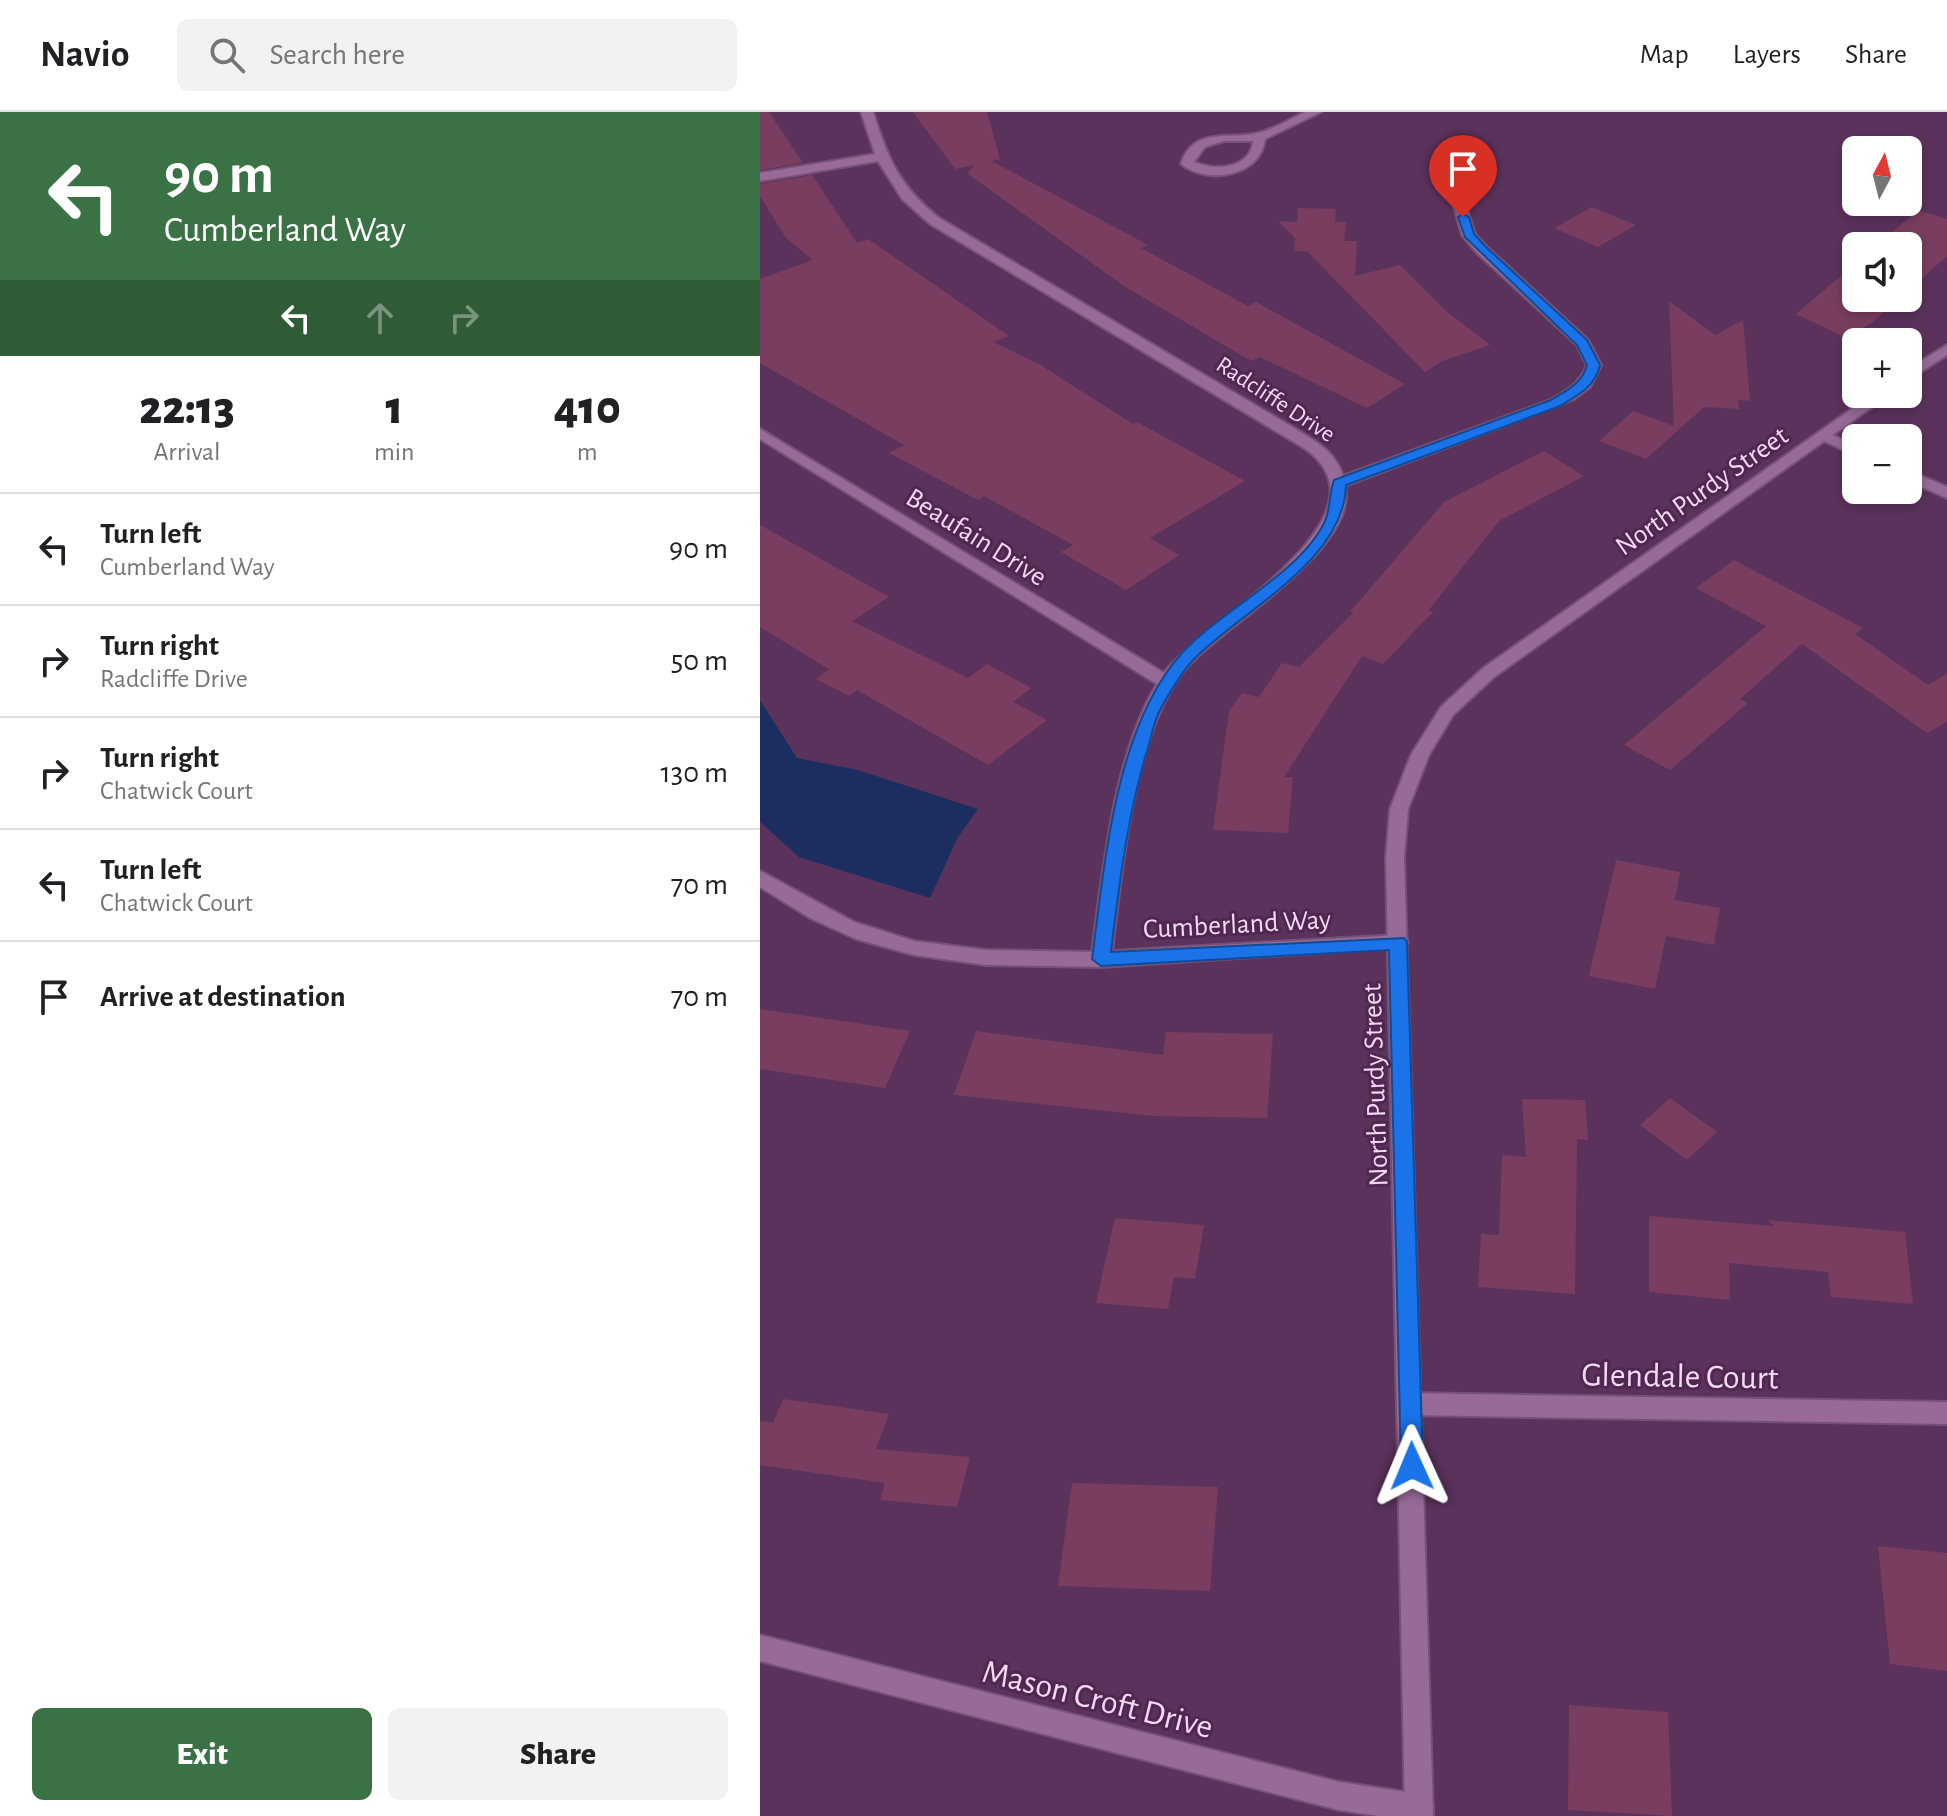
<!DOCTYPE html>
<html lang="en">
<head>
<meta charset="utf-8">
<style>
	body { margin:0; font-family:"Alegreya Sans",sans-serif; background:#f2f2f2; color:#202124; height:100vh; display:flex; flex-direction:column; font-size:30px; white-space:nowrap }
	* { box-sizing:border-box; margin:0 }
	p { font-size:26px; color:#757577 }
	.icon { flex:none; width:44px; height:44px; fill:none; stroke:currentColor; stroke-width:2; stroke-linecap:round; stroke-linejoin:round }
	.map { position:relative; flex:1; overflow:hidden }
	.sheet { display:flex; flex-direction:column; background:#fff; width:760px }
	.sheet>* { flex:none }
	.banner { background:#3b7245; color:#fff; overflow:hidden }
	.needle { width:52px; rotate:7deg }
	.buttons { position:absolute; left:1082px; top:24px; display:grid; gap:16px }
	.buttons a { display:grid; place-items:center; width:80px; height:80px; border-radius:12px; background:#fff; box-shadow:0 4px 12px #0003; font-size:40px }
	.pin { position:absolute; display:grid; place-items:center; width:68px; height:68px; color:#fff; margin:-82px -34px; border-radius:50% 50% 50% 0; rotate:-45deg; box-shadow:0 0 8px #0007 }
	.pin .icon { rotate:45deg }
	.me { position:absolute; width:88px; margin:-44px; rotate:359deg; stroke-linejoin:round; filter:drop-shadow(0 0 6px #0008) }
	.turn { display:flex; align-items:center; gap:28px; height:168px; padding:0 32px; font-size:36px }
	.turn .icon { width:104px; height:104px; stroke-width:2.5 }
	.turn b { display:block; font-size:56px; line-height:68px }
	.lanes { display:flex; align-items:center; height:76px; padding:0 32px; background:#0003; justify-content:center; gap:40px; direction:ltr }
	.lanes .off { opacity:.35 }
	.eta { display:flex; justify-content:space-evenly; align-items:center; height:136px; text-align:center }
	.eta b { font-size:48px; font-weight:800; line-height:56px }
	.button { display:flex; gap:16px; margin-top:auto; padding:16px 32px }
	.button a { flex:1; height:92px; border-radius:12px; background:#3b7245; color:#fff; font-size:32px; font-weight:800; line-height:92px; text-align:center }
	.button a+a { background:#f2f2f2; color:#202124 }
	ul { padding:0; list-style:none }
	li { display:flex; align-items:center; gap:24px; height:112px; padding:0 32px; border-top:2px solid #e0e0e0 }
	li div { flex:1 }
	li b { display:block; font-size:30px }
	li em { font-style:normal }
	header { display:flex; align-items:center; gap:48px; box-sizing:border-box; height:112px; padding:0 40px; background:#fff; border-bottom:2px solid #e0e0e0 }
	header strong { font-size:38px }
	nav { display:flex; gap:44px; margin-inline-start:auto; font-size:28px }
	.search { width:560px; height:72px; background:#f2f2f2; display:flex; align-items:center; gap:20px; box-sizing:border-box; padding:0 28px; border-radius:12px; color:#757577; font-size:30px }
	main { display:flex; flex:1; min-height:0 }
	.map>svg:first-child { display:block }
	.water { fill:#1c2e60 }
	.building { fill:#793e5f }
	.lines { fill:none; stroke-linecap:round; stroke-linejoin:round }
	.minor-casing { stroke:#755275; stroke-width:4 }
	.tertiary-casing { stroke:#755275; stroke-width:4 }
	.minor { fill:#976a97; fill-rule:evenodd }
	.tertiary { fill:#976a97; fill-rule:evenodd }
	.route { fill:#1a73e8; stroke:#114b97; stroke-width:2 }
	.labels { text-anchor:middle; stroke-width:6; stroke-linejoin:round; paint-order:stroke }
	.far-street-label { font-size:24px; fill:#f3daf2; stroke:#502751 }
	.street-label { font-size:28px; fill:#f3daf2; stroke:#502751 }
	.near-street-label { font-size:34px; fill:#f3daf2; stroke:#502751 }
</style>
</head>
<body>
<header>
<strong>Navio</strong>
<div class="search"><svg class="icon" aria-label="search" viewBox="0 0 24 24"><circle cx="10" cy="10" r="6"/><path d="M15 15l6 6"/></svg>Search here</div>
<nav><a>Map</a><a>Layers</a><a>Share</a></nav>
</header>
<main>
<section class="sheet">
<div class="banner">
<div class="turn"><svg class="icon" aria-label="left" viewBox="0 0 24 24"><path d="M17 20v-9H6M10 6l-5 5 5 5"/></svg><div><b>90 m</b>Cumberland Way</div></div>
<div class="lanes"><svg class="icon" aria-label="left" viewBox="0 0 24 24"><path d="M17 20v-9H6M10 6l-5 5 5 5"/></svg><svg class="icon off" aria-label="ahead" viewBox="0 0 24 24"><path d="M12 20V5M6 11l6-6 6 6"/></svg><svg class="icon off" aria-label="right" viewBox="0 0 24 24"><path d="M7 20v-9h11M14 6l5 5-5 5"/></svg></div>
</div>
<div class="eta">
<div><b>22:13</b><p>Arrival</p></div>
<div><b>1</b><p>min</p></div>
<div><b>410</b><p>m</p></div>
</div>
<ul>
<li><svg class="icon" aria-label="left" viewBox="0 0 24 24"><path d="M17 20v-9H6M10 6l-5 5 5 5"/></svg><div><b>Turn left</b><p>Cumberland Way</p></div><em>90 m</em></li>
<li><svg class="icon" aria-label="right" viewBox="0 0 24 24"><path d="M7 20v-9h11M14 6l5 5-5 5"/></svg><div><b>Turn right</b><p>Radcliffe Drive</p></div><em>50 m</em></li>
<li><svg class="icon" aria-label="right" viewBox="0 0 24 24"><path d="M7 20v-9h11M14 6l5 5-5 5"/></svg><div><b>Turn right</b><p>Chatwick Court</p></div><em>130 m</em></li>
<li><svg class="icon" aria-label="left" viewBox="0 0 24 24"><path d="M17 20v-9H6M10 6l-5 5 5 5"/></svg><div><b>Turn left</b><p>Chatwick Court</p></div><em>70 m</em></li>
<li><svg class="icon" aria-label="arrive" viewBox="0 0 24 24"><path d="M6 21V4h12l-3 4 3 4H6"/></svg><div><b>Arrive at destination</b></div><em>70 m</em></li>
</ul>
<div class="button"><a>Exit</a><a>Share</a></div>
</section>
<div class="map">
<svg width="1187" height="1704" viewBox="0 0 1187 1704">
	<rect width="100%" height="100%" fill="#5b325c"/>
	<path class="water" d="M 0,588 L 37,646 L 98,658 L 218,697 L 198,725 L 170,786 L 39,745 L 0,710 Z"/>
	<path class="building" d="M 0,0 L 9,0 L 43,51 L 0,58 Z
		M 153,0 L 227,0 L 240,47 L 232,49 L 388,133 L 381,136 L 488,194 L 496,190 L 645,272 L 607,296 L 500,245 L 491,249 L 364,174 L 208,62 L 214,53 L 195,57 Z
		M 52,63 L 97,131 L 108,127 L 249,224 L 233,230 L 279,252 L 373,312 L 377,310 L 485,369 L 390,426 L 419,443 L 366,478 L 301,440 L 313,433 L 224,384 L 218,388 L 129,341 L 144,333 L 0,251 L 0,167 L 53,148 L 26,126 L 0,84 L 0,72 Z
		M 832,95 L 876,113 L 838,135 L 794,116 Z
		M 538,96 L 576,97 L 575,110 L 586,110 L 584,129 L 597,129 L 595,164 L 640,153 L 686,199 L 730,233 L 682,249 L 665,260 L 547,139 L 534,139 L 535,126 L 518,109 L 537,110 Z
		M 1158,98 L 1187,107 L 1187,144 L 1148,179 L 1148,134 L 1116,134 Z
		M 1096,151 L 1096,186 L 1140,186 L 1114,209 L 1086,226 L 1036,202 Z
		M 909,189 L 955,223 L 983,208 L 990,289 L 978,288 L 979,297 L 944,295 L 886,347 L 839,329 L 873,299 L 914,314 Z
		M 784,339 L 824,364 L 739,409 L 668,499 L 673,500 L 623,552 L 602,544 L 524,665 L 533,665 L 528,721 L 453,718 L 469,599 L 482,581 L 499,585 L 522,551 L 539,555 L 593,501 L 590,500 L 684,390 Z
		M 0,413 L 129,485 L 92,509 L 208,566 L 227,552 L 271,576 L 253,590 L 287,608 L 228,653 L 97,578 L 89,584 L 56,567 L 69,557 L 0,515 Z
		M 974,448 L 1103,516 L 1095,522 L 1168,573 L 1187,562 L 1187,610 L 1167,621 L 1042,532 L 980,587 L 988,591 L 910,658 L 864,633 L 1006,514 L 936,476 Z
		M 856,748 L 920,760 L 915,788 L 960,796 L 954,833 L 906,824 L 895,877 L 829,864 Z
		M 0,897 L 150,919 L 125,976 L 0,957 Z
		M 216,919 L 403,943 L 406,920 L 513,922 L 507,1006 L 394,1004 L 194,983 Z
		M 910,986 L 957,1020 L 927,1048 L 880,1013 Z
		M 762,987 L 825,988 L 828,1028 L 817,1027 L 815,1182 L 718,1175 L 721,1122 L 739,1123 L 742,1043 L 766,1045 Z
		M 889,1104 L 1015,1114 L 1007,1108 L 1145,1120 L 1153,1192 L 1071,1185 L 1068,1160 L 969,1151 L 970,1188 L 889,1180 Z
		M 355,1106 L 444,1113 L 435,1167 L 414,1165 L 408,1197 L 336,1191 Z
		M 23,1287 L 129,1302 L 116,1337 L 210,1345 L 197,1395 L 120,1388 L 125,1371 L 0,1353 L 0,1309 L 13,1311 Z
		M 312,1371 L 458,1375 L 450,1479 L 298,1474 Z
		M 1118,1434 L 1187,1441 L 1187,1559 L 1130,1552 Z
		M 809,1593 L 908,1600 L 912,1704 L 808,1698 Z"/>
	<g class="lines">
		<g class="minor-casing">
			<path id="minor" d="M 101,0 L 113,0 C 128,47 139,74 179,106 L 539,319 C 558,331 576,341 583,364 L 791,288 C 807,279 821,271 827,253 L 817,233 L 717,141 L 702,123 L 692,88 L 694,85 L 704,88 L 715,122 L 727,135 L 828,228 L 841,253 L 830,275 L 814,287 L 585,374 C 599,436 465,513 429,553 C 374,612 362,759 352,839 L 638,823 L 645,825 L 648,830 L 645,835 L 341,855 L 226,853 L 154,843 L 96,827 L 50,806 L 0,775 L 0,759 L 94,810 L 154,829 L 226,838 L 332,840 C 343,759 354,642 397,572 L 0,327 L 0,317 L 404,561 C 439,513 642,404 544,336 L 170,112 L 142,87 L 118,49 L 0,69 L 0,61 L 115,42 Z
				M 545,0 L 561,0 L 505,27 C 501,65 447,73 421,52 C 433,14 469,28 498,21 C 514,17 530,7 545,0 ZM 464,29 L 493,29 C 490,57 456,59 434,50 L 445,35 Z
				M 1065,320 L 1096,333 L 1096,344 L 1060,327 L 1060,321 Z
				M 1148,358 L 1187,375 L 1187,386 L 1148,369 Z
				M 651,1281 L 1187,1290 L 1187,1312 L 651,1303 L 642,1300 L 639,1292 L 642,1284 Z
				M 0,1523 L 579,1670 L 659,1682 L 669,1686 L 673,1696 L 670,1704 L 619,1704 L 579,1698 L 0,1549 Z"/>
		</g>
		<g class="tertiary-casing">
			<path id="tertiary" d="M 1187,233 L 1187,243 L 1148,268 L 1148,257 Z
				M 1113,282 L 1130,282 L 734,565 L 693,603 L 669,643 L 648,697 L 644,746 L 673,1704 L 645,1704 L 626,746 L 630,697 L 651,643 L 681,595 L 722,557 Z"/>
		</g>
		<use href="#minor" class="minor"/>
		<use href="#tertiary" class="tertiary"/>
	</g>
	<path class="route" d="M 703,102 L 709,105 L 714,122 L 726,135 L 827,228 L 840,253 C 835,275 819,282 800,294 L 586,373 C 585,448 483,498 435,546 C 422,559 410,580 401,596 C 393,610 391,628 386,642 C 367,707 359,773 351,840 L 644,826 L 647,830 L 663,1354 L 660,1362 L 652,1365 L 644,1362 L 641,1354 L 629,838 L 341,854 L 332,847 C 345,751 355,615 422,541 C 460,499 542,460 565,409 C 571,395 569,381 574,368 L 791,288 C 807,278 822,272 827,253 L 817,233 L 705,125 L 698,105 Z"/>
	<g class="labels">
		<g class="far-street-label">
			<text transform="translate(516 287) rotate(33)" y="8">Radcliffe Drive</text>
		</g>
		<g class="street-label">
			<text transform="translate(941 378) rotate(-35)" y="10">North Purdy Street</text>
			<text transform="translate(217 424) rotate(32)" y="10">Beaufain Drive</text>
			<text transform="translate(477 811) rotate(-3)" y="10">Cumberland Way</text>
			<text transform="translate(614 973) rotate(-92)" y="10">North Purdy Street</text>
		</g>
		<g class="near-street-label">
			<text transform="translate(920 1263) rotate(1)" y="12">Glendale Court</text>
			<text transform="translate(338 1586) rotate(14)" y="12">Mason Croft Drive</text>
		</g>
	</g>
</svg>
<div class="buttons">
<a><svg class="needle" viewBox="-14 -14 28 28"><path d="M0-13l5 13h-10z" fill="#e53935"/><path d="M0 13l5-13h-10z" fill="#757577"/></svg></a>
<a><svg class="icon" aria-label="sound" viewBox="0 0 24 24"><path d="M4 9h4l5-4v14l-5-4H4zM17 9q2 3 0 6"/></svg></a>
<a>+</a>
<a>−</a>
</div>
<div class="pin" style="left:703px;top:105px;background:#d93025"><svg class="icon" aria-label="arrive" viewBox="0 0 24 24"><path d="M6 21V4h12l-3 4 3 4H6"/></svg></div>
<svg class="me" style="left:652px;top:1354px" viewBox="-20 -20 40 40"><path d="M0-17L14 15 0 8-14 15z" fill="#1a73e8" stroke="#fff" stroke-width="4"/></svg>
</div>
</main>
</body>
</html>
